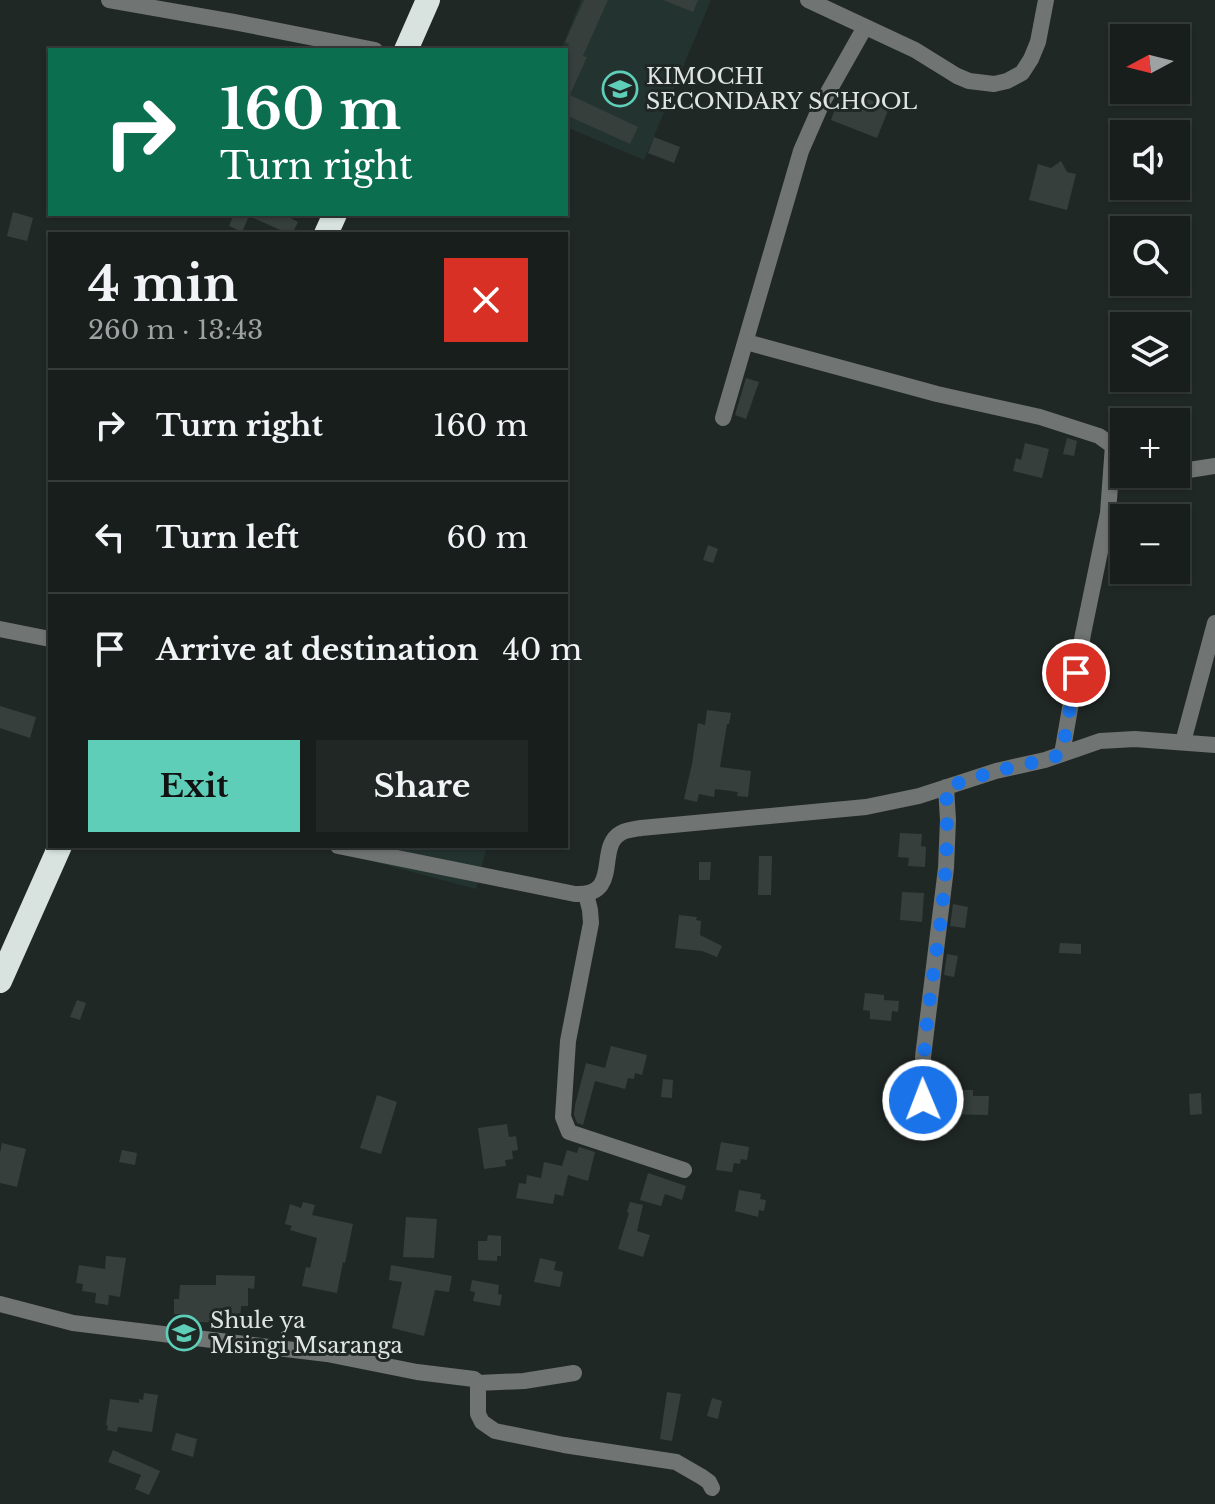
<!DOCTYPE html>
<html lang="en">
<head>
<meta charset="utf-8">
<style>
	body { margin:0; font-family:"Libre Baskerville",serif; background:#212725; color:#f1f3f6; height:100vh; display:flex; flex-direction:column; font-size:30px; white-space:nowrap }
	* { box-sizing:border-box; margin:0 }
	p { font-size:26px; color:#9fa2a3 }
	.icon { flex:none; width:44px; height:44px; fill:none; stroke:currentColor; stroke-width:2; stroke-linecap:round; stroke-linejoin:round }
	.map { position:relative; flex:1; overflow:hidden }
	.panel { position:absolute; left:48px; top:232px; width:520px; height:616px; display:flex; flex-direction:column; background:#181e1c; border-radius:0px; box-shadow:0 2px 6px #0004,0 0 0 2px #363c3b }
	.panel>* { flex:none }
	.guide { position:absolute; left:48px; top:48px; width:520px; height:168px; border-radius:0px; box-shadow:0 2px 6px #0004,0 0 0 2px #363c3b; background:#0b6e4f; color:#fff; overflow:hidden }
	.needle { width:52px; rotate:263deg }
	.buttons { position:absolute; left:1110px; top:24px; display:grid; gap:16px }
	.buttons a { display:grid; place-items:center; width:80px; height:80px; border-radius:0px; background:#181e1c; box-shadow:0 2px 6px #0004,0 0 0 2px #363c3b; font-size:40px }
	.pin { position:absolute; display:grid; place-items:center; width:68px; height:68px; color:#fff; margin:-34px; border:4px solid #fff; border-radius:50%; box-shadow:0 2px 8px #0007 }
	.me { position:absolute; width:88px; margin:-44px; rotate:359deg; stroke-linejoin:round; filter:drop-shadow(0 0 6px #0008) }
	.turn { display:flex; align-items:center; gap:28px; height:168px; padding:0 40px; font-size:36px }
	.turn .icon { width:104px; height:104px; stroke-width:2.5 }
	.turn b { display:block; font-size:56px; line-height:68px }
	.round { display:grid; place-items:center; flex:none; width:84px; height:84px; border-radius:0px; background:#212725 }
	.head { display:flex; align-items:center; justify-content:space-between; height:136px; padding:0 40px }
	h1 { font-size:48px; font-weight:700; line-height:60px }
	.cta { display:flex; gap:16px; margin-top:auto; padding:16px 40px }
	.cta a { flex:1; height:92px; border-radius:0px; background:#5eceb8; color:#111; font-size:32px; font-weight:700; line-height:92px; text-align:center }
	.cta a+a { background:#212725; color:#f1f3f6 }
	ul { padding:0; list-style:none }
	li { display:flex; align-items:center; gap:24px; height:112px; padding:0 40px; border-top:2px solid #363c3b }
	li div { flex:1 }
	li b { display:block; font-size:30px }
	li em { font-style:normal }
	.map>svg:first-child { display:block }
	.built { fill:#23332f }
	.building { fill:#363f3c }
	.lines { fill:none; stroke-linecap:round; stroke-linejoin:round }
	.minor { stroke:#707473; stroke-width:16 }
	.highway { stroke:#d8e3e0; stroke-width:24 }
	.route { stroke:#1a73e8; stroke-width:14; stroke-dasharray:0 25.2 }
	.labels { text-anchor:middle; stroke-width:6; stroke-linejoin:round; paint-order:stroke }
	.poi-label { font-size:22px; fill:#e0e5e4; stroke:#202826; text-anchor:start }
</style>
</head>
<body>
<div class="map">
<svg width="1215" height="1504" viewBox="0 0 1215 1504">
	<rect width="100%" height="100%" fill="#202826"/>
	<path class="built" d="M 581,0 L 711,0 L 644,160 L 566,127 L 566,50 L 561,50 Z
		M 315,846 L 487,846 L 476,889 Z"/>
	<path class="building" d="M 584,0 L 608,0 L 583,56 L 587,57 L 570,95 L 638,127 L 630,144 L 566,115 L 566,50 L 569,44 L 565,42 Z
		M 663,0 L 698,0 L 693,12 Z
		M 841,93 L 859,100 L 861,96 L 889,108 L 877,138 L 831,120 Z
		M 654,137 L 680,147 L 674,163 L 648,153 Z
		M 1061,161 L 1067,172 L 1076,174 L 1067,210 L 1029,200 L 1038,164 L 1051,168 Z
		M 13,212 L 33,218 L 27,241 L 7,236 Z
		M 234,214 L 290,214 L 289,217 L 298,222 L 292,234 L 289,234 L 249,216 L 242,232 L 229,226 Z
		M 746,378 L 759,382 L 746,419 L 735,415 Z
		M 1067,438 L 1077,441 L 1074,456 L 1063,454 Z
		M 1025,443 L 1049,449 L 1042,478 L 1013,471 L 1016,458 L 1021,460 Z
		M 708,545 L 718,549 L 713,563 L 703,560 Z
		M 0,706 L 36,717 L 30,738 L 0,728 Z
		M 707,710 L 731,713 L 729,724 L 727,724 L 720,767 L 751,771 L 748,797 L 737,796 L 738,792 L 715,789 L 714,797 L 699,794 L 697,802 L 684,799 L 692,764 L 698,723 L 705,725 Z
		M 900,833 L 922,834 L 921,846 L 926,847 L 925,867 L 908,866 L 909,858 L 898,857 Z
		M 759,856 L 772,856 L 771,895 L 758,895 Z
		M 699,862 L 711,862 L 710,880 L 699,880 Z
		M 902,892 L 924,893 L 922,922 L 900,920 Z
		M 953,904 L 968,907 L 965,928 L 950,926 Z
		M 679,915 L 697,917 L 696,920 L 701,921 L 700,935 L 722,946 L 717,957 L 702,951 L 675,948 Z
		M 1060,943 L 1081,944 L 1081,954 L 1059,953 Z
		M 947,954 L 958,956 L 954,977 L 944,975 Z
		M 865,993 L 884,995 L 884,1000 L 899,1001 L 898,1012 L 892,1011 L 891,1021 L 870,1019 L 870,1011 L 863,1010 Z
		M 77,1000 L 86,1003 L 80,1020 L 70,1017 Z
		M 611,1046 L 647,1055 L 642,1075 L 635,1073 L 634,1079 L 628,1078 L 625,1089 L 595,1081 L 583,1125 L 577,1123 L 574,1115 L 575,1105 L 586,1063 L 605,1068 Z
		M 663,1079 L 673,1080 L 672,1098 L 661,1097 Z
		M 946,1090 L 973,1090 L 973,1096 L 989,1096 L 988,1115 L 946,1114 Z
		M 1201,1093 L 1202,1114 L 1190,1115 L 1189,1094 Z
		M 377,1095 L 397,1102 L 381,1154 L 360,1148 Z
		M 507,1124 L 509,1137 L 516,1136 L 518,1150 L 512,1151 L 513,1159 L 505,1160 L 506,1166 L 484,1169 L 478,1128 Z
		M 721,1142 L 749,1147 L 747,1160 L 741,1159 L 740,1164 L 734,1163 L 732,1172 L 716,1170 Z
		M 2,1143 L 26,1149 L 17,1187 L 0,1183 L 0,1153 Z
		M 579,1147 L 595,1152 L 588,1181 L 568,1175 L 563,1196 L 555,1194 L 553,1204 L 516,1198 L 519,1183 L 526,1184 L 527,1175 L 541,1178 L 544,1162 L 562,1166 L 567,1150 L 577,1153 Z
		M 122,1150 L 137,1153 L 135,1165 L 119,1162 Z
		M 648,1173 L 686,1186 L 682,1200 L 665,1194 L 661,1206 L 640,1200 Z
		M 739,1190 L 761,1194 L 760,1199 L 766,1200 L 764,1211 L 759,1210 L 758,1217 L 735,1211 Z
		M 303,1202 L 315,1205 L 312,1215 L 353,1224 L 345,1263 L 343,1262 L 337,1293 L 302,1286 L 306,1267 L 310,1268 L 317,1238 L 290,1230 L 292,1226 L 285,1224 L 290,1204 L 301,1208 Z
		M 630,1202 L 643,1205 L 637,1231 L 650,1235 L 643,1257 L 618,1249 L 629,1213 L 627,1212 Z
		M 406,1217 L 437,1219 L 434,1258 L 403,1257 Z
		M 488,1235 L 501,1236 L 501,1256 L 497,1256 L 497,1261 L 478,1260 L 478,1241 L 487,1241 Z
		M 106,1256 L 126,1258 L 120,1297 L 109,1295 L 108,1305 L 95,1303 L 96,1293 L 82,1291 L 83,1284 L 76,1283 L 79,1265 L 105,1269 Z
		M 540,1258 L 556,1262 L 554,1270 L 563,1272 L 560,1287 L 534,1282 Z
		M 391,1265 L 452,1276 L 449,1292 L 435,1290 L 424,1336 L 392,1328 L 402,1282 L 389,1280 Z
		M 216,1275 L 255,1276 L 254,1289 L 248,1288 L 248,1306 L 241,1306 L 240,1325 L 202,1322 L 187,1323 L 187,1314 L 174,1314 L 174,1299 L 179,1299 L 180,1285 L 216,1285 Z
		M 472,1280 L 499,1285 L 498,1294 L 502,1295 L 500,1306 L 473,1301 L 475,1292 L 470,1291 Z
		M 667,1392 L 681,1394 L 672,1441 L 660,1439 Z
		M 144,1393 L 158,1395 L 152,1432 L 118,1427 L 117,1432 L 107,1430 L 108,1426 L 106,1425 L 110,1399 L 139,1403 L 139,1399 L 143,1400 Z
		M 712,1398 L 722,1401 L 718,1419 L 707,1416 Z
		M 176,1433 L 197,1439 L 193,1457 L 171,1450 Z
		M 113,1450 L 160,1471 L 149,1495 L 135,1489 L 141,1475 L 108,1462 Z"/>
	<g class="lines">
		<path class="minor" d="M 109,0 L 234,22 L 375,50
			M 808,0 L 915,50 L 957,76 L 969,81 L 994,84 L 1007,81 L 1022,73 L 1031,59 L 1038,42 L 1046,0
			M 746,342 L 937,394 L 1040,417 L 1099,436 L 1124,454
			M 723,418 L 801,151 L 822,103 L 865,27
			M 1176,472 L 1215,466
			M 0,629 L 50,639
			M 1183,742 L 1215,623
			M 1062,754 L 1083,634 L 1108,513 L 1113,445
			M 338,846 L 575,894 C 623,896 595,847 621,833 C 626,830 635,829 641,828 L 866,807 L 919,796 L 996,771 L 1045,760 L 1100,741 L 1135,739 L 1215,745
			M 586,894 L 590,910 L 591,923 L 568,1041 L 563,1117 L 569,1132 L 684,1170
			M 924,1132 L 923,1057 L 946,868 L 948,820 L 946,787
			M 0,1304 L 73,1323 L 327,1354 L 417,1372 L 474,1379 L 478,1383 L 478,1414 L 482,1422 L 495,1431 L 564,1445 L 676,1462 L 702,1477 L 709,1482 L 712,1488
			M 478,1383 L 524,1381 L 574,1373"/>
		<path class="highway" d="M 406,50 L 428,0
			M 326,234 L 335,214
			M 0,981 L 60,846"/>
	</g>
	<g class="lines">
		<path class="route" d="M 923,1100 C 922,1046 930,999 937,947 C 945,894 949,841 946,787 L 996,771 L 1045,760 L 1062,754 L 1076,673"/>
	</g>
	<defs>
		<g id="school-ring" transform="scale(1.8)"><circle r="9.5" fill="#202826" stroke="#5eceb8" stroke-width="1.5"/><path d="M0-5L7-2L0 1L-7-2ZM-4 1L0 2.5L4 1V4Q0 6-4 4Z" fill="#5eceb8"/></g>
	</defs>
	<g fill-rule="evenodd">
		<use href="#school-ring" x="620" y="89"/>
		<use href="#school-ring" x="184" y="1333"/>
	</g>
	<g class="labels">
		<g class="poi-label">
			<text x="646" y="84">KIMOCHI<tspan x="646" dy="25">SECONDARY SCHOOL</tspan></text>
			<text x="210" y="1328">Shule ya<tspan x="210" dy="25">Msingi Msaranga</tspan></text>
		</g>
	</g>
</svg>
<div class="buttons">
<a><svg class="needle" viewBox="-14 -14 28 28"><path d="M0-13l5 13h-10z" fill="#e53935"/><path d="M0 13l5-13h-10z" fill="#9fa2a3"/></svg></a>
<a><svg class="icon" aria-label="sound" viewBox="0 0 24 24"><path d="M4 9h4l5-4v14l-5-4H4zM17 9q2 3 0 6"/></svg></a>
<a><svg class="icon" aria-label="search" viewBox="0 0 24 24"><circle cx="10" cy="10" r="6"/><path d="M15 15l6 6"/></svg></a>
<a><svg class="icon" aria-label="layers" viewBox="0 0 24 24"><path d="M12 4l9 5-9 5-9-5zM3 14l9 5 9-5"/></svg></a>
<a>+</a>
<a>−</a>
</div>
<div class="pin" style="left:1076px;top:673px;background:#d93025"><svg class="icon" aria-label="arrive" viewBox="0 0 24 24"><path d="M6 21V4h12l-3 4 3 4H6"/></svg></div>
<svg class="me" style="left:923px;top:1100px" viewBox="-20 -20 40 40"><circle r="17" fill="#1a73e8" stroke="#fff" stroke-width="3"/><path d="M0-11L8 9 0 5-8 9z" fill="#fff"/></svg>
<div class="guide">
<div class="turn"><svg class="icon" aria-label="right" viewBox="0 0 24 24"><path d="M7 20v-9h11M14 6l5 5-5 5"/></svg><div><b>160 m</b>Turn right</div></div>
</div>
<section class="panel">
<div class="head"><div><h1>4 min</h1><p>260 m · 13:43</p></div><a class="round" style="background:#d93025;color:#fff"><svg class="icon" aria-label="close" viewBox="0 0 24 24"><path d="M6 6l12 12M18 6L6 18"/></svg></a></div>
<ul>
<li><svg class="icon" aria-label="right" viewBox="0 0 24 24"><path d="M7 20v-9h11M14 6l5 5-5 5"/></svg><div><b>Turn right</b></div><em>160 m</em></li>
<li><svg class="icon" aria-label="left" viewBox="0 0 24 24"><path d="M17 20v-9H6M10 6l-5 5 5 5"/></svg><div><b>Turn left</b></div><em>60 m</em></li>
<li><svg class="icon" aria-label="arrive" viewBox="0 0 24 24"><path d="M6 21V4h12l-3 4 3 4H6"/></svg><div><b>Arrive at destination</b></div><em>40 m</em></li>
</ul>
<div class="cta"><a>Exit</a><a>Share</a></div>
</section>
</div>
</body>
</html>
